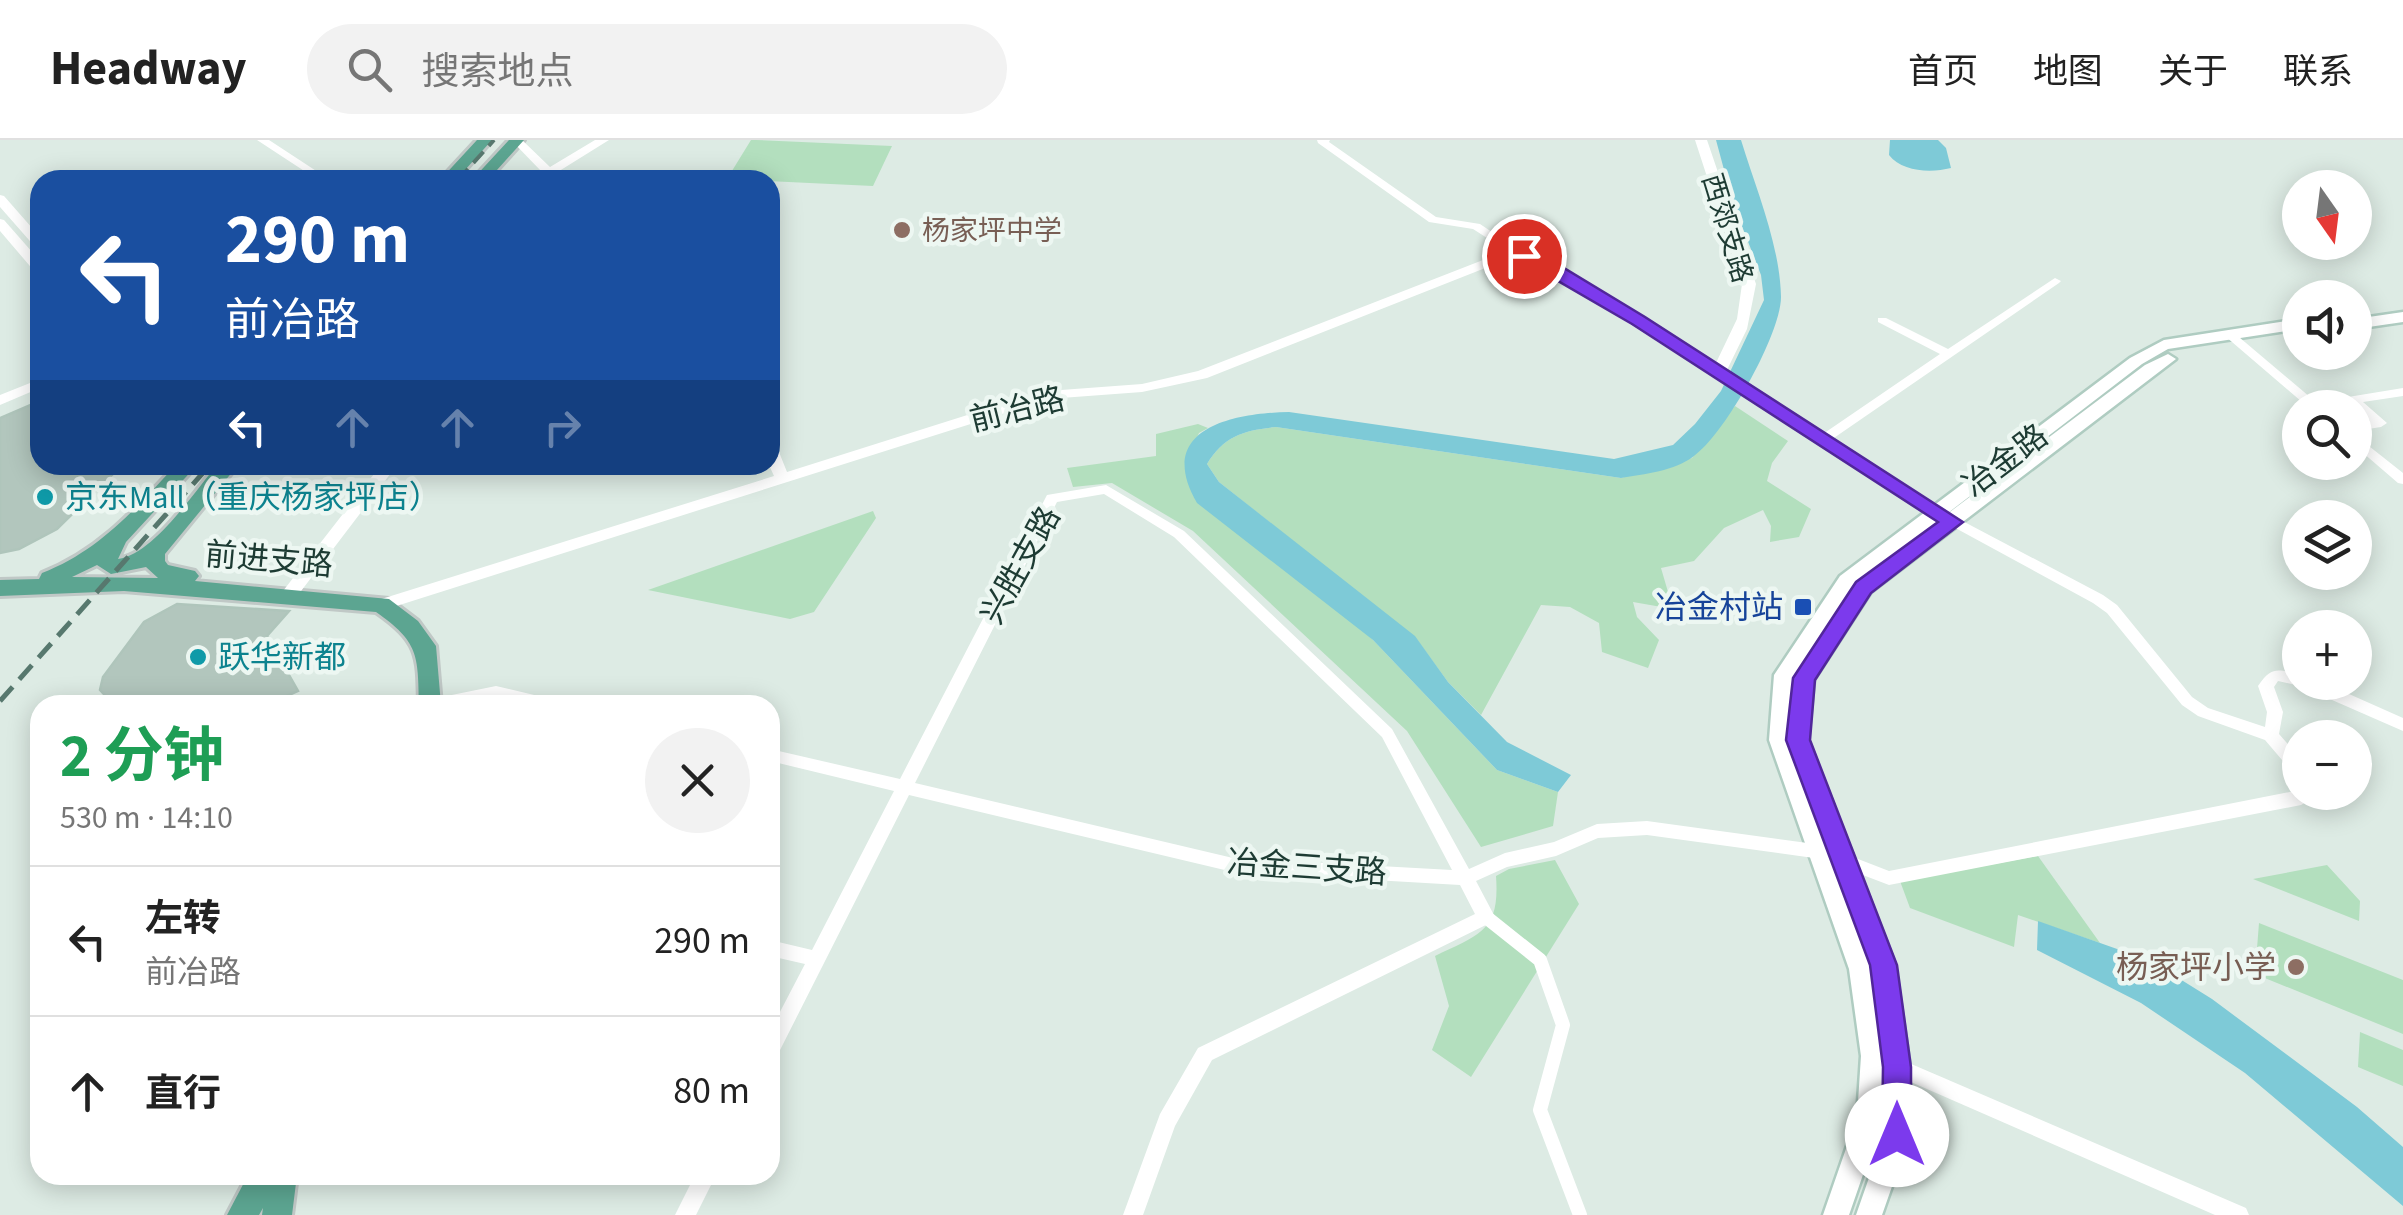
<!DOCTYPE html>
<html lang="zh">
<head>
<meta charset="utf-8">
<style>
	body { margin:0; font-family:"Source Sans 3","Noto Sans SC",sans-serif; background:#f2f2f2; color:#222; height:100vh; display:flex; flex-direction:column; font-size:38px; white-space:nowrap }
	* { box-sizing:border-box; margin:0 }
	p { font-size:32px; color:#767676 }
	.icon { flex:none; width:55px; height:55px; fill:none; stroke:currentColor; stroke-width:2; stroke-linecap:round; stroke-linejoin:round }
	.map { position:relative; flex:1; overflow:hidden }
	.panel { position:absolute; left:30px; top:555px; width:750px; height:490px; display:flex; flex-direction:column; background:#fff; border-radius:30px; box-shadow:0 5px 25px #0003 }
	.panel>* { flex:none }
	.top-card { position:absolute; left:30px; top:30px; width:750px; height:305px; border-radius:30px; box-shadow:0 5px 25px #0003; background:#1a4fa0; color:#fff; overflow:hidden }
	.needle { width:65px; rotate:166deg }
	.controls { position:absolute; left:2282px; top:30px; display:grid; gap:20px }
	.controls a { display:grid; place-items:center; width:90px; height:90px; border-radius:50%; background:#fff; box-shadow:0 5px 25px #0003; font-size:50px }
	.pin { position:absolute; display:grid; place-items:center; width:85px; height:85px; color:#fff; margin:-42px; border:5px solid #fff; border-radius:50%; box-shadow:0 2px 10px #0007 }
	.me { position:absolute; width:110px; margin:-55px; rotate:0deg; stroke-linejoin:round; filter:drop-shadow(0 0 8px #0008) }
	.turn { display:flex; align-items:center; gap:35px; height:210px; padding:0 30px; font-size:45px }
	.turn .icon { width:130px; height:130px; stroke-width:2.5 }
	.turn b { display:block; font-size:70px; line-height:85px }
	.lanes { display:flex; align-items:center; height:95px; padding:0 30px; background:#0003; justify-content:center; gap:50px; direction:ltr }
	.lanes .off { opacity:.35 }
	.round { display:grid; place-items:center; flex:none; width:105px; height:105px; border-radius:52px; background:#f2f2f2 }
	.summary { display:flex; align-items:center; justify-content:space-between; height:170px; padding:0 30px }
	h1 { font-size:60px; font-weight:700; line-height:75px; color:#1e9e55 }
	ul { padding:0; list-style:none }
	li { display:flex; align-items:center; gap:30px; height:150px; padding:0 30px; border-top:2px solid #e0e0e0 }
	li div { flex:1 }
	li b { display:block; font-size:38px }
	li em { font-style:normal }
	header { display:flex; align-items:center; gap:60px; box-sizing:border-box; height:140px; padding:0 50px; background:#fff; border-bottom:2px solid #e0e0e0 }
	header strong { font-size:48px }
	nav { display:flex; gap:55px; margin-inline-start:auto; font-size:35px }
	.search { width:700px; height:90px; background:#f2f2f2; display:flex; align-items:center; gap:25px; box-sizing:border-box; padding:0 35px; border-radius:55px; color:#767676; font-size:38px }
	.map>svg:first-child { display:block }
	.green { fill:#b3dfbe }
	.water { fill:#7ecad7 }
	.building { fill:#b2c6bd; stroke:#afc5bb; stroke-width:2.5 }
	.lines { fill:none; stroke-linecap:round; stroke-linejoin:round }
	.secondary-casing { stroke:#afccc1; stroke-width:5 }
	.primary-casing { stroke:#c0c8c6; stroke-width:6 }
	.pedestrian { stroke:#fff; stroke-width:14 }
	.minor { fill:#fff; fill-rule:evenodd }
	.tertiary { fill:#fff; fill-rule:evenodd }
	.secondary { fill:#fff; fill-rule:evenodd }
	.primary { fill:#5ca591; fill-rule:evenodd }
	.rail-far1 { stroke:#57786e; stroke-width:4; stroke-dasharray:15 8; stroke-linecap:butt }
	.rail { stroke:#57786e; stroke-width:5; stroke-dasharray:19 10; stroke-linecap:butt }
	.route { fill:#7c3aed; stroke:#51269a; stroke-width:2.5 }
	.education-dot { fill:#8d6e63; stroke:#edf7f2; stroke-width:4 }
	.culture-dot { fill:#0f9aa8; stroke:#edf7f2; stroke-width:4 }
	.transit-dot { fill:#1a4fb4; stroke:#edf7f2; stroke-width:4 }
	.labels { text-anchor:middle; stroke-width:9; stroke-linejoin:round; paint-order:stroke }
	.far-street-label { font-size:28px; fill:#1d3b33; stroke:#edf7f2 }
	.far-education-label { font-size:28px; fill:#785e54; stroke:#edf7f2; text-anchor:start }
	.street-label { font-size:32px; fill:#1d3b33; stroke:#edf7f2 }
	.culture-label { font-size:32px; fill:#0d838f; stroke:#edf7f2; text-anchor:start }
	.transit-label { font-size:32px; fill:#164399; stroke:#edf7f2; text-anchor:end }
	.education-label { font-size:32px; fill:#785e54; stroke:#edf7f2; text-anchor:end }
</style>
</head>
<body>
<header>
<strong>Headway</strong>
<div class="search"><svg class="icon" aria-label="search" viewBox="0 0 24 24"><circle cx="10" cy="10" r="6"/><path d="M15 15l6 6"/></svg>搜索地点</div>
<nav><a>首页</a><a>地图</a><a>关于</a><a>联系</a></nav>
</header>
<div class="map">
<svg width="2403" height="1075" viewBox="0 0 2403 1075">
	<rect width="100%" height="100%" fill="#ddebe4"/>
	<path class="green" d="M 751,0 L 756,0 L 892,6 L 873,46 L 727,39 Z
		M 1735,266 L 1788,301 L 1772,323 L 1767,341 L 1811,369 L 1799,397 L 1770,402 L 1771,386 L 1763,370 L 1724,388 L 1694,421 L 1661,428 L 1673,469 L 1633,462 L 1637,477 L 1659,500 L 1648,528 L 1602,512 L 1599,483 L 1570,467 L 1541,465 L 1481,575 L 1448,542 L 1418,501 L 1219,342 L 1207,324 C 1224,296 1244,290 1276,287 L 1621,338 L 1692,318 Z
		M 1198,284 L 1208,288 L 1199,293 L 1186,321 L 1373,500 L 1497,630 L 1558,652 L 1553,686 L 1481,707 L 1407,591 L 1193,391 L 1112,343 L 1073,347 L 1067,328 L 1156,316 L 1156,294 Z
		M 873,371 L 876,378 L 814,472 L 790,479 L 648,450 Z
		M 2038,716 L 2100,803 L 2018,775 L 2014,807 L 1910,768 L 1900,741 Z
		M 1555,720 L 1579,764 L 1471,937 L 1432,910 L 1449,866 L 1435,816 C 1481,794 1500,791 1496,736 L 1509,729 Z
		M 2327,725 L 2360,761 L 2359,781 L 2253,739 Z
		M 2259,783 L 2403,840 L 2403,894 L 2255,834 Z
		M 2360,892 L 2403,910 L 2403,946 L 2358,927 Z"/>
	<path class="water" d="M 1716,0 L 1741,0 C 1756,49 1780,105 1781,157 C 1781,194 1725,294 1694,316 C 1675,331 1644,334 1621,338 L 1276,287 C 1244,290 1224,296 1207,324 L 1219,342 L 1415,496 L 1448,542 L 1507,602 L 1571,635 L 1558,652 L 1497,630 L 1373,500 L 1197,363 C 1154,289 1232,273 1289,272 L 1614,319 L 1673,305 L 1695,284 L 1721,251 L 1764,160 L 1761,135 L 1733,63 Z
		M 1890,0 L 1938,0 L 1946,8 L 1951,28 C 1931,33 1902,32 1889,15 Z
		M 2038,781 L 2151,821 L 2212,859 L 2357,967 L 2403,1007 L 2403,1066 L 2245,933 L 2141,863 L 2037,810 Z"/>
	<path class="building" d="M 40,261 L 40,325 L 122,325 L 57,389 L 19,409 L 0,413 L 0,278 Z
		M 177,464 L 289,471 L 267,496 L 298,551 L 267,565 L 114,565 L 100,550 L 103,537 L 144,482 Z"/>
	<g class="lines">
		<g class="secondary-casing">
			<path id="secondary" d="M 2403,172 L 2403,182 L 2355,189 L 2355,179 Z
				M 2300,179 L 2300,189 L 2168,209 L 2142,224 L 1914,399 L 2145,225 L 2168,214 L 2176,219 L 1871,452 L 1814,540 L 1808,600 L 1895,825 L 1910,927 L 1910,995 L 1882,1075 L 1856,1075 L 1884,995 L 1884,940 L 1883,977 L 1849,1075 L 1823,1075 L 1857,977 L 1861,916 L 1849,829 L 1769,600 L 1774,535 L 1840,436 L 2130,218 L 2164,200 ZM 1856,444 L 1797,534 L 1793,547 L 1794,536 Z"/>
		</g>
		<g class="primary-casing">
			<path id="primary" d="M 477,0 L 492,0 L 456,40 L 440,40 Z
				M 509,0 L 524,0 L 488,40 L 472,40 Z
				M 176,325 L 197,325 L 126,402 L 118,419 C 154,414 194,352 217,325 L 238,325 L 165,414 L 165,421 L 168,425 L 195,431 L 199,436 L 195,441 L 389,459 L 418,481 L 436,506 L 441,565 L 419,565 C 418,515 419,502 376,472 L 124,451 L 0,456 L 0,440 L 39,439 L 42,433 C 99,411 135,369 176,325 ZM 97,425 L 111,434 L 146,427 L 158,438 L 72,437 Z
				M 248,1035 L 297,1035 L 292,1075 L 262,1075 L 263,1068 L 259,1075 L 227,1075 Z"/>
		</g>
		<path class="pedestrian" d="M 1486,777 L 1540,820 L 1563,885 L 1540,970 L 1580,1075"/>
		<path class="minor" d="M 257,0 L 269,0 L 330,40 L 318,40 Z
			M 1317,0 L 1330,0 L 1329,2 L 1436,77 L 1480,84 L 1529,117 L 1520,119 L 1473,89 L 1429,82 L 1318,3 Z
			M 2055,138 L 2061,141 L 2059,143 L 1828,302 L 1820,302 L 1820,296 L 1940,214 L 1878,182 L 1878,178 L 1886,178 L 1948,209 Z
			M 2229,190 L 2233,192 L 2323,268 L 2309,268 L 2225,196 L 2223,194 Z
			M 2403,248 L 2403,256 L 2363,262 L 2387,283 L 2381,287 L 2355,291 L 2355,283 L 2370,281 L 2348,263 L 2348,257 Z
			M 2355,295 L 2403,333 L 2403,344 L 2398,343 L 2355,306 Z
			M 1106,345 L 1184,391 L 1392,589 L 1469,729 L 1505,713 L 1554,702 L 1597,684 L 1647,681 L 1822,705 L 1889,731 L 2300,650 L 2300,652 L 2317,652 L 2315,657 L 2301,665 L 1889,745 L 1821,719 L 1647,695 L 1598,698 L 1556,716 L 1507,727 L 1476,741 L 1495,777 L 1492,782 L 1212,920 L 1175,986 L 1143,1075 L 1123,1075 L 1160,974 L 1198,908 L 1475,774 L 1460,745 L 1233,732 L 909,655 L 777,916 L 770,919 L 770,891 L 805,824 L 770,816 L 770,800 L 812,810 L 894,651 L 770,621 L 770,609 L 900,639 L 1047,355 ZM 1104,354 L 1174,397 L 1382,597 L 1452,730 L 1233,718 L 915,643 L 1057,362 Z
			M 1953,376 L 2103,455 L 2117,465 L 2192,557 L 2208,568 L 2265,587 L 2267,572 L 2258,546 C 2272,525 2278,530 2300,534 L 2300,542 L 2322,542 L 2403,578 L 2403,591 L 2300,546 L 2278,541 L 2274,547 L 2283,572 L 2279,594 L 2300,618 L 2300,635 L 2294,634 L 2265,600 L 2198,576 L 2182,565 L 2107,473 L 2093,463 L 1948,384 L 1946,381 Z
			M 496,546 L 551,559 L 556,561 L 559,565 L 526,565 L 496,558 L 461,565 L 424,565 L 427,561 L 432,559 Z
			M 1895,917 L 2246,1068 L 2249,1075 L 2215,1075 L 1888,932 L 1886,926 L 1888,920 Z
			M 695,1035 L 716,1035 L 696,1075 L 675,1075 Z"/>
		<path class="tertiary" d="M 511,0 L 522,0 L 550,27 L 595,0 L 609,0 L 556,33 L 560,40 L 530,40 L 542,32 Z
			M 1695,0 L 1707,0 L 1756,144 L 1747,189 L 1726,232 L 1955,375 L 1957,379 L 1955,383 L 1943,383 L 1538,126 L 1523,121 L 1503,121 L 1207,238 L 1142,252 L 1061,258 L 1024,267 L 387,469 L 381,471 L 373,465 L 375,461 L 774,336 L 769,325 L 770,302 L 777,307 L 787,332 L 1021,258 L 1061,250 L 1142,244 L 1198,231 L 1501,113 L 1524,113 L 1548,120 L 1715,225 L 1737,179 L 1742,144 Z
			M 0,55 L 4,56 L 40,97 L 40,109 L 36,108 L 0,67 Z
			M 0,79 L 4,80 L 40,121 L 40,133 L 35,132 L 0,91 Z
			M 40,239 L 40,248 L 0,265 L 0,255 Z
			M 381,325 L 397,325 L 295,459 L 283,459 L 281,455 L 283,451 Z"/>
		<use href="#secondary" class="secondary"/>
		<use href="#primary" class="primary"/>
		<path class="rail-far1" d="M 458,40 L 494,0"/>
		<path class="rail" d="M 0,561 L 210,325"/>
	</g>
	<path class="route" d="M 1524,112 L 1549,119 L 1645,177 L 1963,382 L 1871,453 L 1815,540 L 1810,600 L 1897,825 L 1911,927 L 1911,995 L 1907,1005 L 1897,1009 L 1886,1005 L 1882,995 L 1883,927 L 1870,825 L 1786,600 L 1793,538 L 1856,442 L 1938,382 L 1632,184 L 1515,116 Z"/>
	<g class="education-dot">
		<circle cx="902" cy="90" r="10"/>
		<circle cx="2296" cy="827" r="10"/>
	</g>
	<g class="culture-dot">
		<circle cx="45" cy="357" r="10"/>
		<circle cx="198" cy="517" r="10"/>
	</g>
	<rect class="transit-dot" x="1793" y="457" width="20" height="20" rx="5"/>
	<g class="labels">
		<g class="far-street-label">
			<text transform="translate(1728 88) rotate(73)" y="10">西郊支路</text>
		</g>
		<g class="far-education-label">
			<text x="922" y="100">杨家坪中学</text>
		</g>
		<g class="street-label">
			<text transform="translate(1017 269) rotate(-14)" y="11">前冶路</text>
			<text transform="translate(2005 320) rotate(-37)" y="11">冶金路</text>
			<text transform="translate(269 419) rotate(5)" y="11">前进支路</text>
			<text transform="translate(1020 425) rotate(-61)" y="11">兴胜支路</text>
			<text transform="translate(1307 727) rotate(4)" y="11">冶金三支路</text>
		</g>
		<g class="culture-label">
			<text x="65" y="368">京东Mall（重庆杨家坪店）</text>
			<text x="218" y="528">跃华新都</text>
		</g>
		<g class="transit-label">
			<text x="1783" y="478">冶金村站</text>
		</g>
		<g class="education-label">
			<text x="2276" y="838">杨家坪小学</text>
		</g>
	</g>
</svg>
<div class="controls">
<a><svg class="needle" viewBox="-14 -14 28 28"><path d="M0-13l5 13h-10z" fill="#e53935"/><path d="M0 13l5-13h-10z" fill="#767676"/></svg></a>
<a><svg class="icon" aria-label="sound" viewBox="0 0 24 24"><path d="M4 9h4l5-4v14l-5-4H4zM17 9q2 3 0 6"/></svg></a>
<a><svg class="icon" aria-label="search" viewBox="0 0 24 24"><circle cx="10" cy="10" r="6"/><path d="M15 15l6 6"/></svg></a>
<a><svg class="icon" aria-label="layers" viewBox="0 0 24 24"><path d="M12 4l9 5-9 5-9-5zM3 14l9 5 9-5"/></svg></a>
<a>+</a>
<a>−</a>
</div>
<div class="pin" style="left:1524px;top:116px;background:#d93025"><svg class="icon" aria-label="arrive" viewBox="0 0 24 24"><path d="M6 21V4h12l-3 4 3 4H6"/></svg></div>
<svg class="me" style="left:1897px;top:995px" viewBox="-20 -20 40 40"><circle r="19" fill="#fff"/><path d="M0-13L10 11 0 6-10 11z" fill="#7c3aed"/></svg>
<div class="top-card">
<div class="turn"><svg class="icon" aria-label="left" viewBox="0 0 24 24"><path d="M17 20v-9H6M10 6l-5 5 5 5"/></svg><div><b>290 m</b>前冶路</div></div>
<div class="lanes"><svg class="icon" aria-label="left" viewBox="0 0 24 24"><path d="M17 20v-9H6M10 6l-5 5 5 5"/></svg><svg class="icon off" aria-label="ahead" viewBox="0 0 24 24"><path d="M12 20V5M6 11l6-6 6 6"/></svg><svg class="icon off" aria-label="ahead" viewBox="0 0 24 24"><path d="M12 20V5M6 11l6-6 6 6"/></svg><svg class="icon off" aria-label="right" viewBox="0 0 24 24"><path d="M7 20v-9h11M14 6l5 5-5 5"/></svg></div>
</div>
<section class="panel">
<div class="summary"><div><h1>2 分钟</h1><p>530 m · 14:10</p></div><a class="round"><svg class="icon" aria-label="close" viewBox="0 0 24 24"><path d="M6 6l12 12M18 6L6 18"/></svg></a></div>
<ul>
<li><svg class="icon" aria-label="left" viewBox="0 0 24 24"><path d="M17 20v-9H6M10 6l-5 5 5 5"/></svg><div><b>左转</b><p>前冶路</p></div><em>290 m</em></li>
<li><svg class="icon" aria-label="ahead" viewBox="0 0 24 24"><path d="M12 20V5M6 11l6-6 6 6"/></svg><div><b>直行</b></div><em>80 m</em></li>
</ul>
</section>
</div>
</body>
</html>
